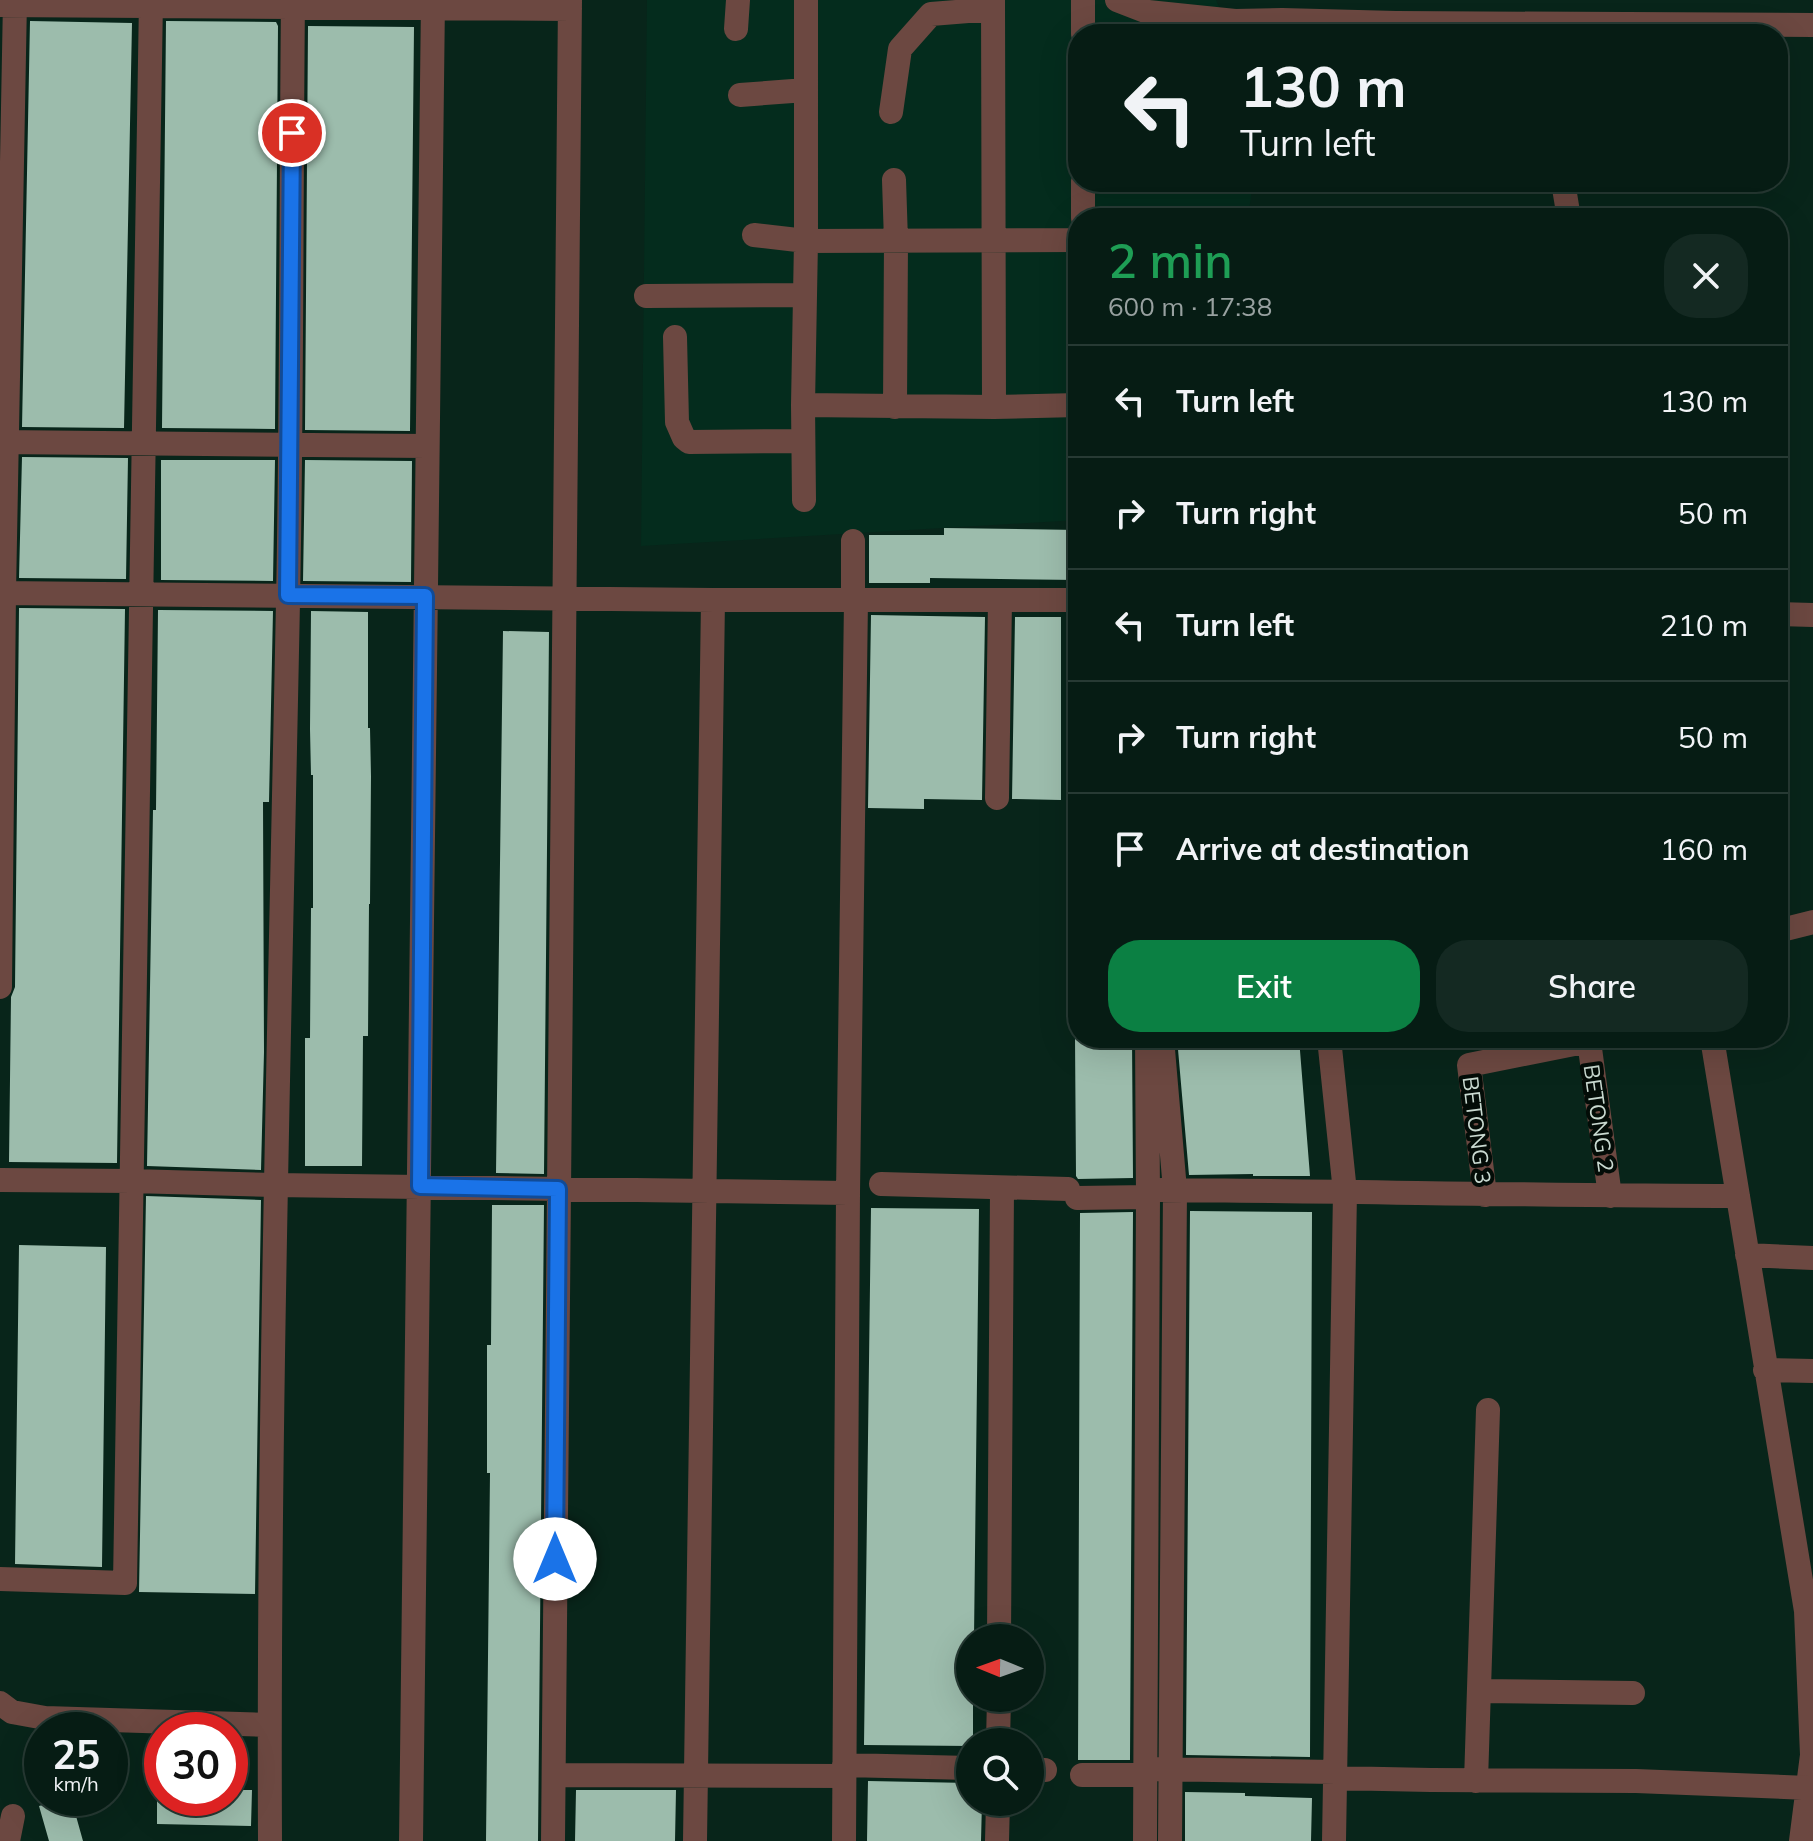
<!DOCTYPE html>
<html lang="en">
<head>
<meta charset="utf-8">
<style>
	body { margin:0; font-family:Mulish,sans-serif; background:#142922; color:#f1f3f6; height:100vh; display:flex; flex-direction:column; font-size:30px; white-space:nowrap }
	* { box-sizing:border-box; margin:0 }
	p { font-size:26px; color:#98a1a0 }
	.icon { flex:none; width:44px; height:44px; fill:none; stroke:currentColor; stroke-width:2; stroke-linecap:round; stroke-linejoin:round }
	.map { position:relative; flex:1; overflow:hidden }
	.panel { position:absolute; left:1068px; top:208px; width:720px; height:840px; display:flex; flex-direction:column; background:#061c14; border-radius:32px; box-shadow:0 8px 32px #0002,0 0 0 2px #273a34 }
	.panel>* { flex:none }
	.guide { position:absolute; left:1068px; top:24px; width:720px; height:168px; border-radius:32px; box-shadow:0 8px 32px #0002,0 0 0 2px #273a34; background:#061c14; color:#f1f3f6; overflow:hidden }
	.needle { width:52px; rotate:271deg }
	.tools { position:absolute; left:956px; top:1624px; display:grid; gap:16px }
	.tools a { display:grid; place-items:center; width:88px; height:88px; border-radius:50%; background:#061c14; box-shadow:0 8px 32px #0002,0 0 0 2px #273a34; font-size:40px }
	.speed { position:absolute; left:24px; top:1712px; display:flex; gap:16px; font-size:40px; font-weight:700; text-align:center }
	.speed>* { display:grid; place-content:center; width:104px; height:104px; border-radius:50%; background:#061c14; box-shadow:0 8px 32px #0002,0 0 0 2px #273a34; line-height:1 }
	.speed small { font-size:20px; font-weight:400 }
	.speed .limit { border:12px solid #d22; background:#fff; color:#111 }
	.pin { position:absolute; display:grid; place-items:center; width:68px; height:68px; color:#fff; margin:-34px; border:4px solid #fff; border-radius:50%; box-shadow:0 2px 8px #0007 }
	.me { position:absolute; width:88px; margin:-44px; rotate:0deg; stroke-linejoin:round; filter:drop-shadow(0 0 6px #0008) }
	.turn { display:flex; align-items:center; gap:28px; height:168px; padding:0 40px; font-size:36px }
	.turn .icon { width:104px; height:104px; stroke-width:2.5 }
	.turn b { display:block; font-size:56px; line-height:68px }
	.round { display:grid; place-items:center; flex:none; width:84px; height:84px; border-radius:32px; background:#142922 }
	.summary { display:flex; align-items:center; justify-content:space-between; height:136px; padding:0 40px }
	h1 { font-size:48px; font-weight:600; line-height:60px; color:#1e9e55 }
	.cta { display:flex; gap:16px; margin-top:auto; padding:16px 40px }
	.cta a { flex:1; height:92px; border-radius:32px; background:#0b8043; color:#fff; font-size:32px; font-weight:600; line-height:92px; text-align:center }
	.cta a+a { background:#142922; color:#f1f3f6 }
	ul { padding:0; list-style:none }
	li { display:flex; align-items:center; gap:24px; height:112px; padding:0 40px; border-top:2px solid #273a34 }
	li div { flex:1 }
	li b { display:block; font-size:30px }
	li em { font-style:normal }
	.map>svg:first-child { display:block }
	.built { fill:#042c1d }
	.building { fill:#9cbcac }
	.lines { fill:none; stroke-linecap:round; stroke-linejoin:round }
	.minor { stroke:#6c4841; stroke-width:24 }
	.route-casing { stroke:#114b97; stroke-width:20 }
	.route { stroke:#1a73e8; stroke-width:14 }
	.labels { text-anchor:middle; stroke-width:8; stroke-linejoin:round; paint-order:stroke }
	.street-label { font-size:22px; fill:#c9d9d0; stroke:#030c07 }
</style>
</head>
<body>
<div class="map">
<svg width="1813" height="1841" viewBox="0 0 1813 1841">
	<rect width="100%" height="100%" fill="#08251a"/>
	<path class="built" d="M 647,0 L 1216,0 L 1231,34 L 1078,34 L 1078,182 L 1253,182 L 1248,218 L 1078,218 L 1078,520 L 641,546 Z"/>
	<path class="building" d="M 30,21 L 132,23 L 124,428 L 22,427 Z
		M 166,21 L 276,22 L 278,26 L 275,429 L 162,428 Z
		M 308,26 L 414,27 L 410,431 L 305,430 Z
		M 22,457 L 128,458 L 126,579 L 19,578 Z
		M 161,460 L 275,460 L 273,581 L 161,580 Z
		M 305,460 L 412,461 L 411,582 L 303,581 Z
		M 944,528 L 1078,530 L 1078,580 L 930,578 L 930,583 L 869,583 L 869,535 L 944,535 Z
		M 19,608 L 125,609 L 117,1163 L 9,1162 L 11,997 L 15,987 Z
		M 158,610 L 273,611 L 269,802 L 263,802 L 264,1052 L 261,1170 L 147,1166 L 153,810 L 156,810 Z
		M 311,611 L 368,612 L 368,728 L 370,728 L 371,776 L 370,904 L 369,904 L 368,1036 L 363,1036 L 362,1166 L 305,1166 L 305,1038 L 310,1038 L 311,908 L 313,908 L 313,775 L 311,775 L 310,729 Z
		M 871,615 L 985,617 L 982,800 L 924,799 L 924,809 L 868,808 Z
		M 1015,617 L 1061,617 L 1061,800 L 1012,799 Z
		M 503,631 L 549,632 L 544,1174 L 496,1173 Z
		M 1075,1038 L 1132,1038 L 1133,1178 L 1078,1179 L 1076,1176 Z
		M 1177,1038 L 1299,1038 L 1310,1176 L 1253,1176 L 1253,1174 L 1189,1175 Z
		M 146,1196 L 261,1200 L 255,1594 L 139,1592 Z
		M 492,1205 L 544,1205 L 538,1841 L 486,1841 L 490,1473 L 487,1473 L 487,1345 L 491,1345 Z
		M 871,1208 L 979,1209 L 974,1638 L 970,1638 L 970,1698 L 973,1698 L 973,1742 L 970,1742 L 970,1746 L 864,1745 Z
		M 1190,1211 L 1312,1212 L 1310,1757 L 1186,1755 Z
		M 1133,1212 L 1130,1760 L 1078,1760 L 1080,1213 Z
		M 19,1245 L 106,1247 L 102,1567 L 15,1564 Z
		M 868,1781 L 970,1783 L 970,1802 L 982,1802 L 981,1841 L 867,1841 Z
		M 230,1790 L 252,1790 L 251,1826 L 157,1824 L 157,1798 L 230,1798 Z
		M 576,1790 L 676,1790 L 675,1841 L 575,1841 Z
		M 1185,1792 L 1245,1793 L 1245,1796 L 1312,1798 L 1311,1841 L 1185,1841 Z
		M 68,1798 L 71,1798 L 83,1841 L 49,1841 L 39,1806 Z"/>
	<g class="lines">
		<path class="minor" d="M 993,0 L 994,407
			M 1117,0 L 1148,12 L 1235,21 L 1282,20 L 1396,23 L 1813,25
			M 0,5 L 570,9
			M 736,29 L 738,0
			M 1083,34 L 1083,0
			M 740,95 L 806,90
			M 891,112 L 900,49 L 931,14 L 993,9
			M 894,180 L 896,241 L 895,407
			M 1563,182 L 1569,218
			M 1083,218 L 1083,182
			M 754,235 L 806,241 L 1078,240
			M 646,296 L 805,295
			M 675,337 L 677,422 L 684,438 L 689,442 L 803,441
			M 803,405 L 994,407 L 1078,405
			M 0,442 L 426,446
			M 804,500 L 803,405 L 806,241 L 806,0
			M 0,593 L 713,600 L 1078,600
			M 853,600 L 853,541
			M 1778,614 L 1813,615
			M 997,798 L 1000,601
			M 1778,931 L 1813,922
			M 0,987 L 4,593 L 15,0
			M 1162,1038 L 1175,1190 L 1170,1841
			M 1329,1038 L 1345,1192 L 1334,1841
			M 1712,1038 L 1806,1611 L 1812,1755 L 1801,1841
			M 0,1180 L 132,1181 L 275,1185 L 848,1193
			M 881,1184 L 1068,1189
			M 1161,1190 C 1353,1191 1546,1196 1738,1196
			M 1485,1195 L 1469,1065 L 1589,1041 L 1610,1196
			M 1077,1198 L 1148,1197
			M 1747,1255 L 1813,1258
			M 1765,1370 L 1813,1371
			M 0,1579 L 125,1583 L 151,0
			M 999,1638 L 1002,1188
			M 1479,1691 L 1633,1693
			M 0,1703 L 12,1712 L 45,1718 L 269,1725
			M 998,1742 L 999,1698
			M 844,1765 L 970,1768
			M 1154,1769 L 1335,1772
			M 1030,1770 L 1045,1770
			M 554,1775 L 844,1776
			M 1082,1775 L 1146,1775
			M 1335,1778 L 1431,1780 L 1636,1781 L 1808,1788
			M 1476,1781 L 1488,1410
			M 8,1841 L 13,1816
			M 270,1841 C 268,1428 280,1015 288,601 C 292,401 291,200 293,0
			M 411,1841 L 433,0
			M 553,1841 L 570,0
			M 695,1841 L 713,600
			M 844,1841 L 848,1193 L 856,600
			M 997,1841 L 998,1802
			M 1145,1841 L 1148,1197 L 1147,1038"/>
	</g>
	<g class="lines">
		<g class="route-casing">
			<path id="route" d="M 292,133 L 288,595 L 425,596 L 420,1186 L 558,1189 L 555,1559"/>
		</g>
		<use href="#route" class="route"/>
	</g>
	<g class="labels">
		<g class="street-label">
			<text transform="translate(1599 1118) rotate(82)" y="8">BETONG 2</text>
			<text transform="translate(1477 1130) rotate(83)" y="8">BETONG 3</text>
		</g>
	</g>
</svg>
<div class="tools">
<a><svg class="needle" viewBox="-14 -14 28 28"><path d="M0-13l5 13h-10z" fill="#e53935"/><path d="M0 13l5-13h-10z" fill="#98a1a0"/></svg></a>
<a><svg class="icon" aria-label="search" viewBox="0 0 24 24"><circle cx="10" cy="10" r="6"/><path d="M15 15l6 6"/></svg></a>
</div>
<div class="speed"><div>25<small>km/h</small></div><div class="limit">30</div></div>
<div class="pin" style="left:292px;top:133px;background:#d93025"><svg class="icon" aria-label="arrive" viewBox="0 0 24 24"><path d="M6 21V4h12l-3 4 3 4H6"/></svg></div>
<svg class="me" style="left:555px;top:1559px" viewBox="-20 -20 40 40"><circle r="19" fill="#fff"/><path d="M0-13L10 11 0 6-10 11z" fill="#1a73e8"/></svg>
<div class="guide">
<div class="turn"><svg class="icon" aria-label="left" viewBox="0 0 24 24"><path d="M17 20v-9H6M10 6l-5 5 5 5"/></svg><div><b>130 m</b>Turn left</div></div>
</div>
<section class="panel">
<div class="summary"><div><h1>2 min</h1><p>600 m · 17:38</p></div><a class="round"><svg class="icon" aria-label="close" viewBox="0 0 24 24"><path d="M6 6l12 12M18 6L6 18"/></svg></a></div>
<ul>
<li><svg class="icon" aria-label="left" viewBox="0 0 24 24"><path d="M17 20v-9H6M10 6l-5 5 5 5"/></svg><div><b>Turn left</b></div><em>130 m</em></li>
<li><svg class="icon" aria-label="right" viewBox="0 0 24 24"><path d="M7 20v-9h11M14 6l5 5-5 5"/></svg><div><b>Turn right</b></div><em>50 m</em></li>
<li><svg class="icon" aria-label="left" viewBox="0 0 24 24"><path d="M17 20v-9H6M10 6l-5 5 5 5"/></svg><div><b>Turn left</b></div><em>210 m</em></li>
<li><svg class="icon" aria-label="right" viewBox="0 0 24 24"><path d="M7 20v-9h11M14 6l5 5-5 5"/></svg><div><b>Turn right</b></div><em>50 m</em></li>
<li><svg class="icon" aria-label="arrive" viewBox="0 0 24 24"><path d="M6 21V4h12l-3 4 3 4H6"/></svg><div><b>Arrive at destination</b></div><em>160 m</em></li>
</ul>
<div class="cta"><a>Exit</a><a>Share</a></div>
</section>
</div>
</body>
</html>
